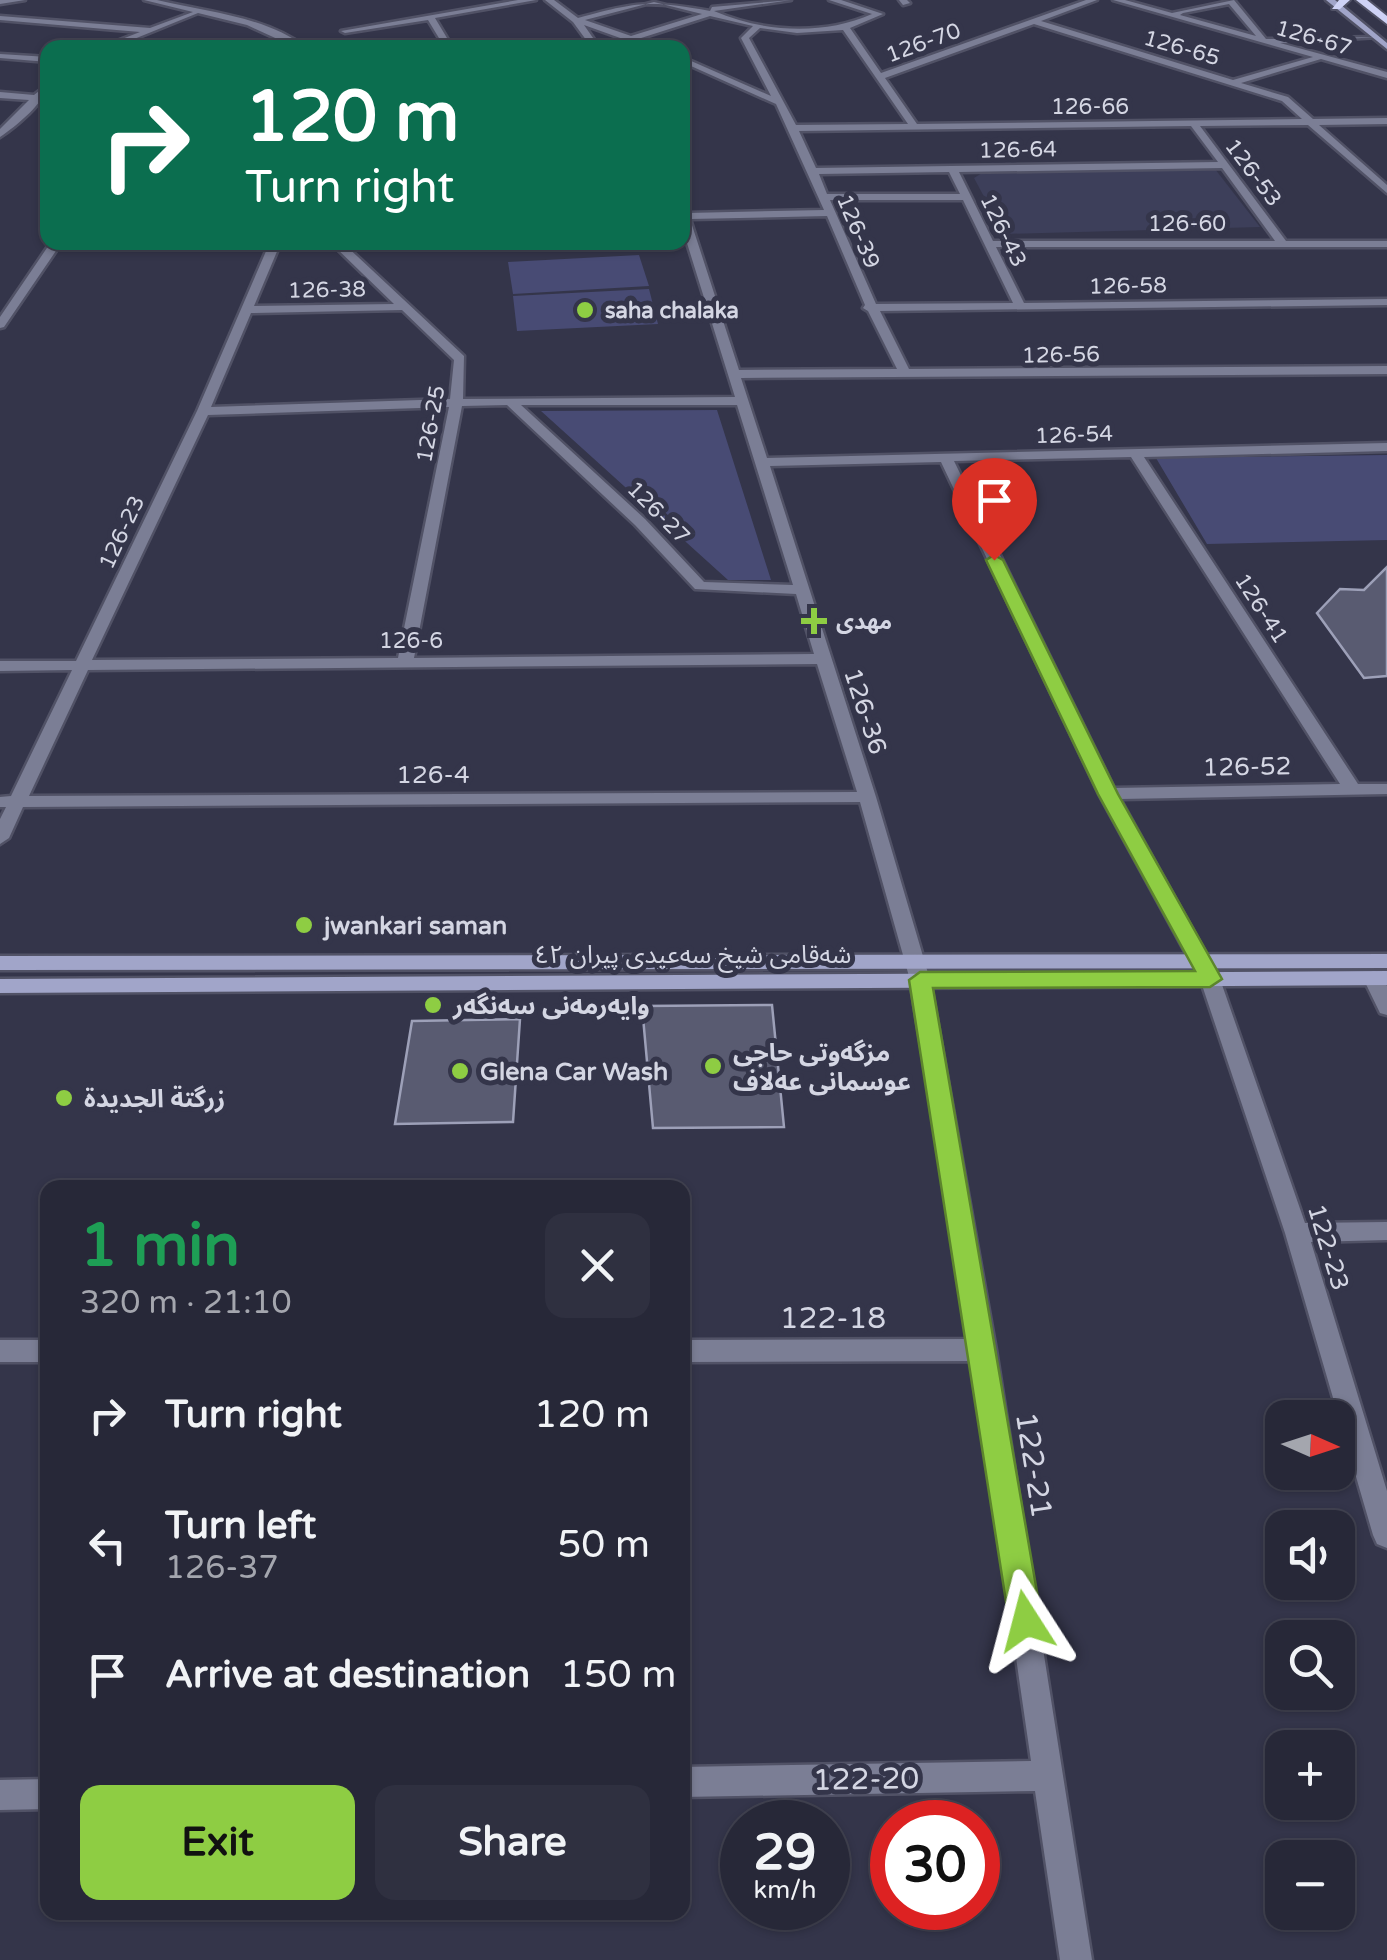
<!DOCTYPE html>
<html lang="en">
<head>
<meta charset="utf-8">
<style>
	body { margin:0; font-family:"Varela Round","Noto Sans Arabic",sans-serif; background:#2f3040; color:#f1f3f6; height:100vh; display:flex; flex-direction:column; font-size:38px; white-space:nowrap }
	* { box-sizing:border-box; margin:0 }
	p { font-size:32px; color:#a4a6ae }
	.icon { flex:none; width:55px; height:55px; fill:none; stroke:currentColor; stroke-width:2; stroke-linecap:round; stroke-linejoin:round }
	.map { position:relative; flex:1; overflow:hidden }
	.sheet { position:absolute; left:40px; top:1180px; width:650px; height:740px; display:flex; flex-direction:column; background:#272838; border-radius:20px; box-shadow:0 2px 8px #0004,0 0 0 2px #434453 }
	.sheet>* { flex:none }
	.banner { position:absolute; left:40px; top:40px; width:650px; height:210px; border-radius:20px; box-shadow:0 2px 8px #0004,0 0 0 2px #434453; background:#0b6e4f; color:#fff; overflow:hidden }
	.needle { width:65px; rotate:93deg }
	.controls { position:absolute; left:1265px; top:1400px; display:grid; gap:20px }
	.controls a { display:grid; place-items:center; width:90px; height:90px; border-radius:20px; background:#272838; box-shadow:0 2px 8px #0004,0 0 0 2px #434453; font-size:50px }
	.speed { position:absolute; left:720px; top:1800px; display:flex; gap:20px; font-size:50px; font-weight:700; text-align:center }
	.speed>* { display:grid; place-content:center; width:130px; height:130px; border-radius:50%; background:#272838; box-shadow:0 2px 8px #0004,0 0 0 2px #434453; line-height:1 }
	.speed small { font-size:25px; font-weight:400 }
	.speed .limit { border:15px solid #d22; background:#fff; color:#111 }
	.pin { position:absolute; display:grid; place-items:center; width:85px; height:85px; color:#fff; margin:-102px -42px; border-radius:50% 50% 50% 0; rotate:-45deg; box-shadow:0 0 10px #0007 }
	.pin .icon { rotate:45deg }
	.me { position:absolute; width:110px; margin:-55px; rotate:351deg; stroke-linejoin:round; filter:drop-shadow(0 0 8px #0008) }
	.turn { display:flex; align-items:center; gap:35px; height:210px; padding:0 40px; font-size:45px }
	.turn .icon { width:130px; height:130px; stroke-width:2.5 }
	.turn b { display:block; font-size:70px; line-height:85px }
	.round { display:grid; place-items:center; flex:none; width:105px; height:105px; border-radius:20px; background:#2f3040 }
	.overview { display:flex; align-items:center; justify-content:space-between; height:170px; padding:0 40px }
	h1 { font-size:60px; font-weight:700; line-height:75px; color:#1e9e55 }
	.button { display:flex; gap:20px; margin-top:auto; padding:20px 40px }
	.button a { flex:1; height:115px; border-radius:20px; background:#8ecd43; color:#111; font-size:40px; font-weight:700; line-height:115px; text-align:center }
	.button a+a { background:#2f3040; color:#f1f3f6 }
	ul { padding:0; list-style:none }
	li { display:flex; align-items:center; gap:30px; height:130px; padding:0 40px }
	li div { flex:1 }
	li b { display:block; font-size:38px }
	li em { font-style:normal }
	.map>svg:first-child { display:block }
	.built { fill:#3d3f5a }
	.green { fill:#484b74 }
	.building { fill:#595b71; stroke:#9da0b8; stroke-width:2.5 }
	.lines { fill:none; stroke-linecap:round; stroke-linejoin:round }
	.minor-casing { stroke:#515266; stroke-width:5 }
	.secondary-casing { stroke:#515266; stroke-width:5 }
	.trunk-casing { stroke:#515266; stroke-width:4 }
	.minor { fill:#7b7e95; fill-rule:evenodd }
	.secondary { fill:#a1a5c9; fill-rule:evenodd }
	.trunk { fill:#ced2f5; fill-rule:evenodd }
	.route { fill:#8ecd43; stroke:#5c852c; stroke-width:2.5 }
	.poi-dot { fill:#8ecd43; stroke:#34354a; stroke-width:4 }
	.labels { text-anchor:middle; stroke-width:10; stroke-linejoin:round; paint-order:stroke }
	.far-street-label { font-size:22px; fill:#d4d6e3; stroke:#34354a }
	.far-poi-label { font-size:22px; font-weight:bold; fill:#d4d6e3; stroke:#34354a; text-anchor:start }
	.street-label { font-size:25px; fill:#d4d6e3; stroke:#34354a }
	.poi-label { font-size:25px; font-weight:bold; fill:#d4d6e3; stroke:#34354a; text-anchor:start }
	.near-street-label { font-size:30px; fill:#d4d6e3; stroke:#34354a }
</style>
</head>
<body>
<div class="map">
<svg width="1387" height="1960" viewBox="0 0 1387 1960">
	<rect width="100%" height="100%" fill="#34354a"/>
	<path class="built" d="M 1215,169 L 1260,227 L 1004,234 L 974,178 L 982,173 Z"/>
	<path class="green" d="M 639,255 L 649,286 L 513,294 L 508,262 Z
		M 649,289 L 658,324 L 517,331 L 513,296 Z
		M 717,410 L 771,580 L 728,580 L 541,411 Z
		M 1387,455 L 1387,540 L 1207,544 L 1156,458 Z"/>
	<path class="building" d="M 1387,567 L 1387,676 L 1364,678 L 1317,613 L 1340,589 L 1364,590 Z
		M 772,1005 L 784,1127 L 653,1128 L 642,1006 Z
		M 520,1019 L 513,1122 L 395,1124 L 412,1021 Z"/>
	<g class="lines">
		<g class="minor-casing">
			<path id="minor" d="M 0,0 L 25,0 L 0,4 Z
				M 144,0 L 157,0 C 207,12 265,16 307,48 L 297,48 L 247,25 L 198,13 L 112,48 L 99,48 L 140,32 L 0,20 L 0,16 L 150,28 L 193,12 Z
				M 518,0 L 536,0 L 435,18 L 453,48 L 445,48 L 428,20 L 345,33 L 341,31 Z
				M 545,0 L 554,0 L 578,18 C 637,2 649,0 710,11 L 712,7 L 791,0 L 714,11 C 762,32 823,36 872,14 L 829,0 L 841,0 L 883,14 L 850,28 L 881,73 L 1086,0 L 1097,0 L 1041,21 L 1233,80 L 1313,57 L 1113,0 L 1125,0 L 1172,13 L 1234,0 L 1266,39 L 1378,37 L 1280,43 L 1387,72 L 1387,78 L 1321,59 L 1241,83 L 1288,97 L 1313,119 L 1387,118 L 1387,124 L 1319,125 L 1387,185 L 1387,193 L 1308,125 L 1200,126 L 1286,241 L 1387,241 L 1387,247 L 996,247 L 1024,303 L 1387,299 L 1387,305 L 880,311 L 909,369 L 1387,366 L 1387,374 L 741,378 L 767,458 L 1387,443 L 1387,451 L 1144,457 L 1358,784 L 1387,784 L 1387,794 L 1120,799 L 1220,979 L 1305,1223 L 1387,1222 L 1387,1240 L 1311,1242 L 1387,1491 L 1387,1548 L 1377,1544 L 1373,1535 L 1285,1233 L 1200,979 L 1099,794 L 941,462 L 770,466 L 876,797 L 930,980 L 996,1350 L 1092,1960 L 1060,1960 L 1035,1791 L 682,1797 L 682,1767 L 1031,1761 L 973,1361 L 682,1362 L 682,1340 L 970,1339 L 910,980 L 860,802 L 23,807 L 9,838 L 0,844 L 0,819 L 6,807 L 0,807 L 0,797 L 11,796 L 72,670 L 0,671 L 0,661 L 76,661 L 197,411 L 270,242 L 281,242 L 254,306 L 394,304 L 330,242 L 342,242 L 464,356 L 463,399 L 735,397 L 682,227 L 682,206 L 688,213 L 824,210 L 776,104 L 682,62 L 682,57 L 771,96 L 741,38 L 753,26 L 710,16 L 638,39 L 661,48 L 648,48 L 584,25 L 600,48 L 592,48 L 573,22 ZM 654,2 L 702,14 L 631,36 L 585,20 ZM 1229,4 L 1256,36 L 1180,15 L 1183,13 ZM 1034,24 L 1282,101 L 1302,119 L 917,124 L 885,78 ZM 760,28 L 797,33 L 843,30 L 908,124 L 796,125 L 749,38 ZM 1191,126 L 1218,162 L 816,168 L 799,131 ZM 1222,168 L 1275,241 L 993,241 L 959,172 ZM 949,172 L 960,194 L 827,194 L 819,174 ZM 830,200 L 963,200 L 1013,303 L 876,304 ZM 827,216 L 865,305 L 863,308 L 868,311 L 897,369 L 739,370 L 690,219 ZM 402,310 L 454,360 L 450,399 L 211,407 L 251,313 ZM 507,405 L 635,525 L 695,589 L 796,594 L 814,654 L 414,658 L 462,406 ZM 521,405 L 737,405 L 793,585 L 704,582 L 645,519 ZM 449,407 L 398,658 L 92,660 L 208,415 ZM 1131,457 L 1340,784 L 1114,788 L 954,461 ZM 817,664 L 857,792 L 29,796 L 88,670 Z
				M 899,0 L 907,0 L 910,3 L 903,5 Z
				M 0,54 L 48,57 L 48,62 L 0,58 Z
				M 48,84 C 47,101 15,127 0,137 L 0,129 L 29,100 L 0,98 L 0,92 L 34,95 Z
				M 51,242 L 62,242 L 4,327 L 0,328 L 0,317 Z
				M 1373,971 L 1380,973 L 1387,986 L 1387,1015 L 1380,1013 L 1363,978 Z
				M 0,1340 L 48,1340 L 48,1362 L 0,1362 Z
				M 48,1779 L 48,1809 L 0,1810 L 0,1780 Z"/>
		</g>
		<g class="secondary-casing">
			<path id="secondary" d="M 1326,0 L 1335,0 L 1387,43 L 1387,49 Z
				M 1387,954 L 1387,968 L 0,970 L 0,956 Z
				M 1387,971 L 1387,985 L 0,993 L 0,979 Z"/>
		</g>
		<g class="trunk-casing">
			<path id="trunk" d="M 1339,0 L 1350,0 L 1340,9 L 1332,9 Z
				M 1356,0 L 1367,0 L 1387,16 L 1387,24 Z"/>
		</g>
		<use href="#minor" class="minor"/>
		<use href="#secondary" class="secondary"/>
		<use href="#trunk" class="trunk"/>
	</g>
	<path class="route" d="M 994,555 L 1003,560 L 1118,794 L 1222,979 L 1210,987 L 933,988 L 1042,1621 L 1037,1632 L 1026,1637 L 1014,1632 L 1009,1621 L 909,980 L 920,972 L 1195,971 L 1098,794 L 986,560 Z"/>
	<g class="poi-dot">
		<circle cx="585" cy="310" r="10"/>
		<path d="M809 606h10v10h10v10h-10v10h-10v-10h-10v-10h10z"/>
		<circle cx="304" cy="925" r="10"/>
		<circle cx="433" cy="1005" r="10"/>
		<circle cx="713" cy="1066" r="10"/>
		<circle cx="460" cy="1071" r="10"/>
		<circle cx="64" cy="1098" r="10"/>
	</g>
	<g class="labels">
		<g class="far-street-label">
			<text transform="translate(1314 37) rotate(16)" y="8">126-67</text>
			<text transform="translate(923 42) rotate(-20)" y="8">126-70</text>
			<text transform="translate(1182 47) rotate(16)" y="8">126-65</text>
			<text x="1090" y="114">126-66</text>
			<text transform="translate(1018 149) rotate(-1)" y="8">126-64</text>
			<text transform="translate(1254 172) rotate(53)" y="8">126-53</text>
			<text x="1187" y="231">126-60</text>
			<text transform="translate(1004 230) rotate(64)" y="8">126-43</text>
			<text transform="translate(859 231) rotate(67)" y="8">126-39</text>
			<text transform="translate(1128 285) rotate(-1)" y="8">126-58</text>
			<text transform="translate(327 289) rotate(-1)" y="8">126-38</text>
			<text transform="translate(1061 354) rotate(-1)" y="8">126-56</text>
			<text transform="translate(430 424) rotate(-80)" y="8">126-25</text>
			<text transform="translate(1074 434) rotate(-2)" y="8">126-54</text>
			<text transform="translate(659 512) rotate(45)" y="8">126-27</text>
			<text transform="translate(121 532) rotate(-65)" y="8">126-23</text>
			<text transform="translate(1262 608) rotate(57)" y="8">126-41</text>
			<text x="411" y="648">126-6</text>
		</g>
		<g class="far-poi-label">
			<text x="605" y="318">saha chalaka</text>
			<text x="836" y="629">مهدی</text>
		</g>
		<g class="street-label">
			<text transform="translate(866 711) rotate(72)" y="9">126-36</text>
			<text transform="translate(1247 766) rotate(-1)" y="9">126-52</text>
			<text x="433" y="783">126-4</text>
			<text x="693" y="963">شەقامی شیخ سەعیدی پیران ٤٢</text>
			<text transform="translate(1329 1247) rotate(73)" y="9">122-23</text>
		</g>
		<g class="poi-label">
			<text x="324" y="934">jwankari saman</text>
			<text x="453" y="1014">وایەرمەنی سەنگەر</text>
			<text x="733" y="1061">مزگەوتی حاجی<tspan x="733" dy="29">عوسمانی عەلاف</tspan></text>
			<text x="480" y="1080">Glena Car Wash</text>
			<text x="84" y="1107">زرگتة الجديدة</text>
		</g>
		<g class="near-street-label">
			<text x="833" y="1328">122-18</text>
			<text transform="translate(1034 1465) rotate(81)" y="10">122-21</text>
			<text transform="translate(866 1779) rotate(-1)" y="10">122-20</text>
		</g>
	</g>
</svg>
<div class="controls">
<a><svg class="needle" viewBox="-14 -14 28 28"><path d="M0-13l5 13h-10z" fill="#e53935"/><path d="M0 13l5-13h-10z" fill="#a4a6ae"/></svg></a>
<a><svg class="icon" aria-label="sound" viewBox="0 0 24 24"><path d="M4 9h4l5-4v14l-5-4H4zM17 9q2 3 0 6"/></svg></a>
<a><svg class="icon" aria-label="search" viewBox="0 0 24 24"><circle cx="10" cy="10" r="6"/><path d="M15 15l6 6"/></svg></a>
<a>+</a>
<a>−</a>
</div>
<div class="speed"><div>29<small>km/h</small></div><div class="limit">30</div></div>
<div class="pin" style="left:994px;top:560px;background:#d93025"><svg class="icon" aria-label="arrive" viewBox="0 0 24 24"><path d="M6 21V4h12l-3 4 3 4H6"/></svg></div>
<svg class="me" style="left:1026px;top:1621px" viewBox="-20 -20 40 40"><path d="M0-17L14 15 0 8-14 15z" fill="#8ecd43" stroke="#fff" stroke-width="4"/></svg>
<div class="banner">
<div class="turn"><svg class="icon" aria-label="right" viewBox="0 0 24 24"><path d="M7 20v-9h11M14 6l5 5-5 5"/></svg><div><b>120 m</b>Turn right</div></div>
</div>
<section class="sheet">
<div class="overview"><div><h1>1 min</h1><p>320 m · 21:10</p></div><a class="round"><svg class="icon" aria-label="close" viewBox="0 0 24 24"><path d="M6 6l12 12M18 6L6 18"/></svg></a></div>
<ul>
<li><svg class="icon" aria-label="right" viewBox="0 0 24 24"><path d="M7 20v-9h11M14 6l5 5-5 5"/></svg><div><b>Turn right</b></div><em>120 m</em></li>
<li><svg class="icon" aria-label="left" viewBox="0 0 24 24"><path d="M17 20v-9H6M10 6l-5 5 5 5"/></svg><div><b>Turn left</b><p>126-37</p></div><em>50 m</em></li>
<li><svg class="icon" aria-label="arrive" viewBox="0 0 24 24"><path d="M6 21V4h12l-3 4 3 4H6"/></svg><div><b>Arrive at destination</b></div><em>150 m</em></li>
</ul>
<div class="button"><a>Exit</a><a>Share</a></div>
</section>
</div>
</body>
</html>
